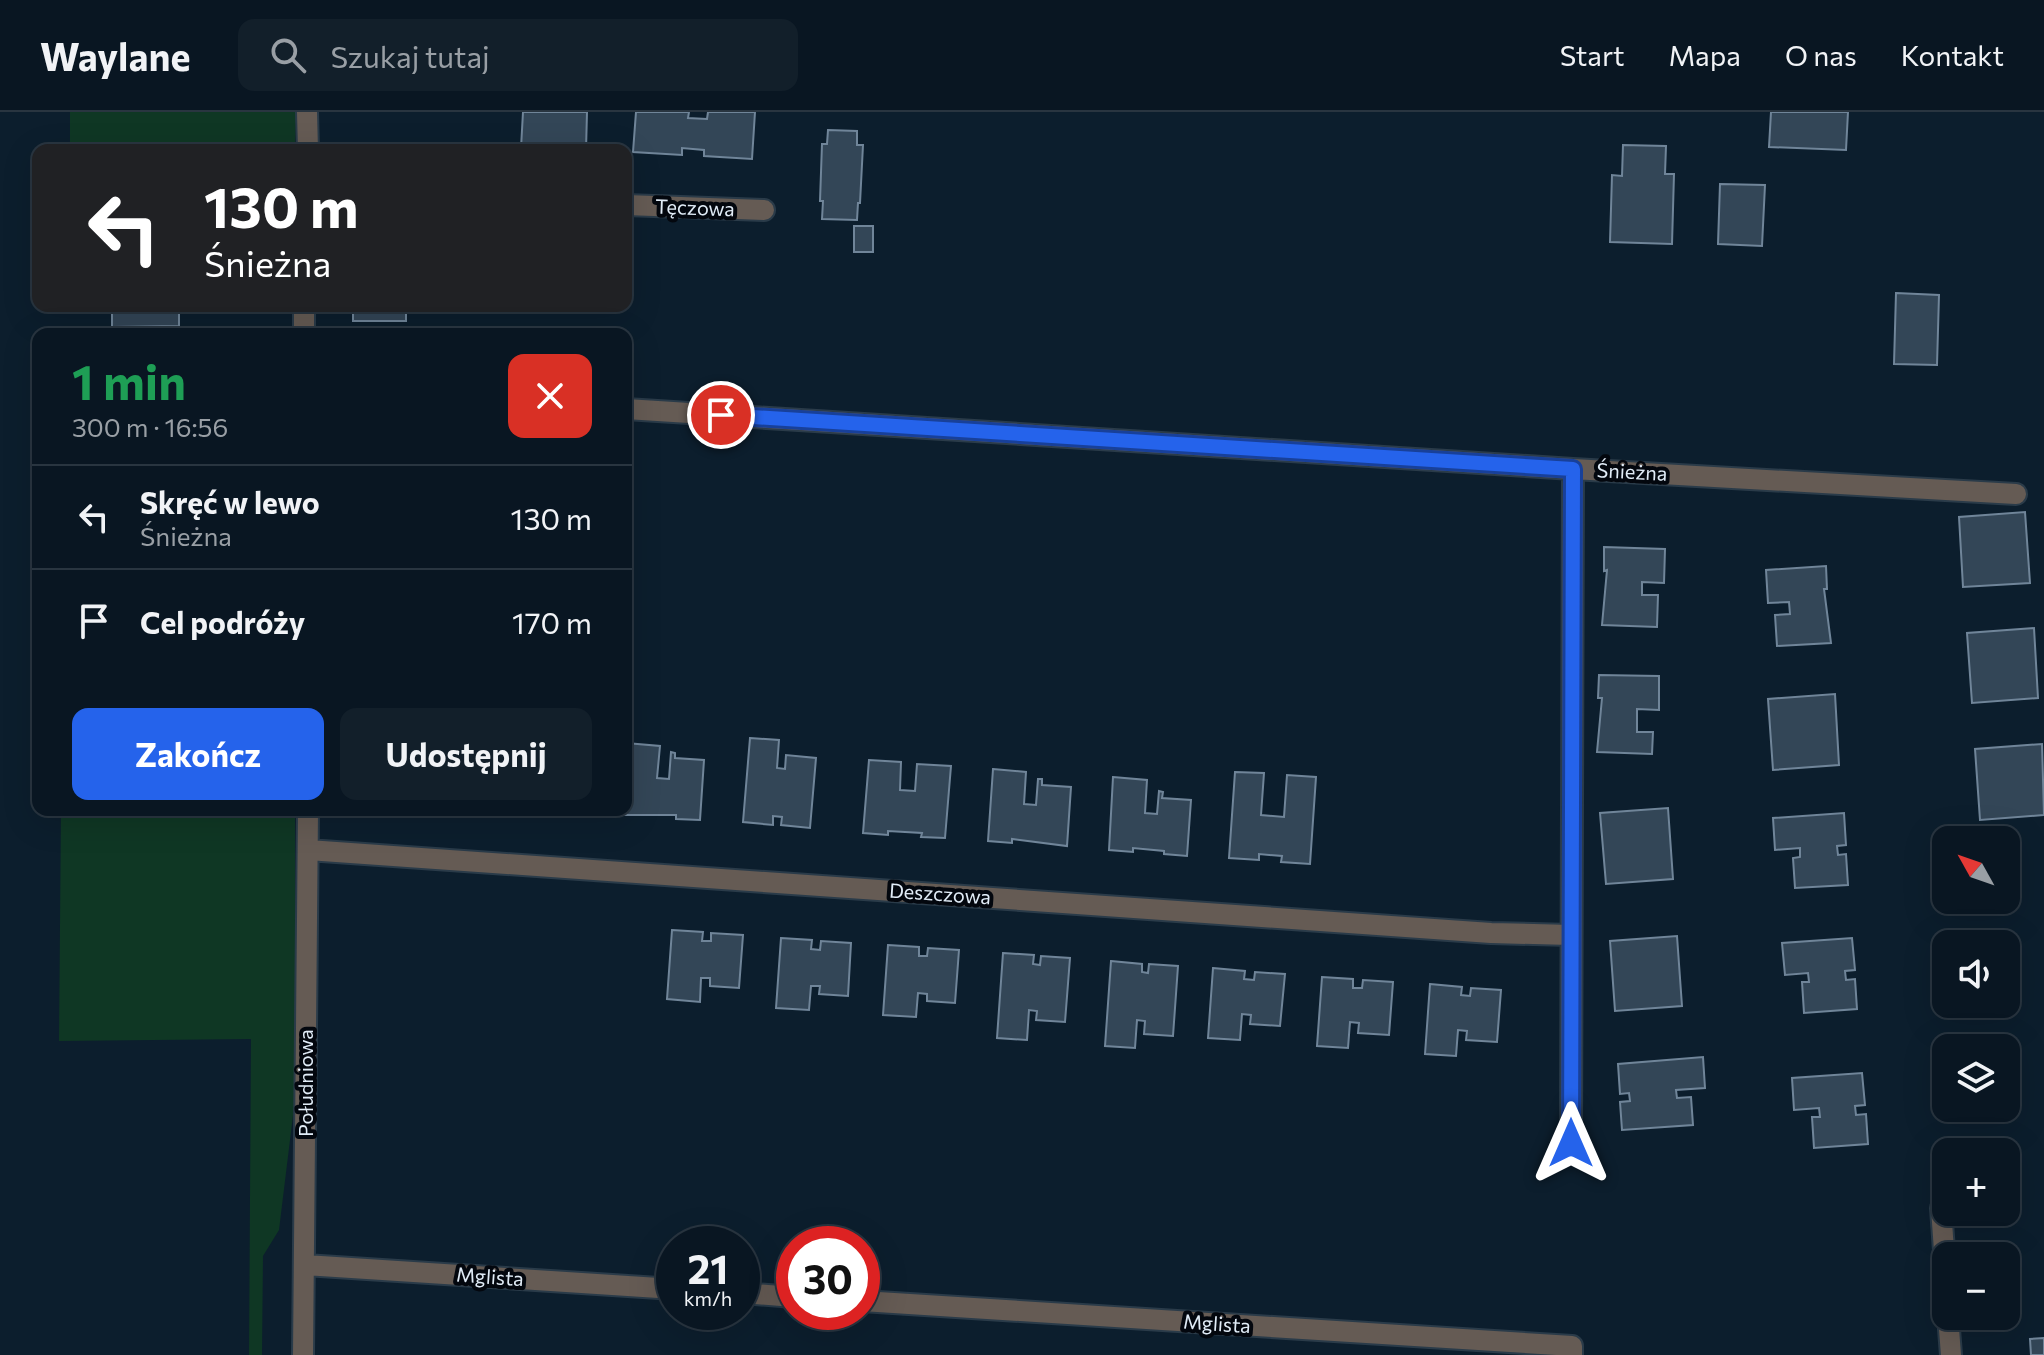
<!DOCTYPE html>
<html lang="pl">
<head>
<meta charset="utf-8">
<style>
	body { margin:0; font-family:Commissioner,sans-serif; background:#121f2a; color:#f1f3f6; height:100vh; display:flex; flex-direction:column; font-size:30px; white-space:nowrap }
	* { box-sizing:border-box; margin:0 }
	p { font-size:26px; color:#999fa5 }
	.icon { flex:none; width:44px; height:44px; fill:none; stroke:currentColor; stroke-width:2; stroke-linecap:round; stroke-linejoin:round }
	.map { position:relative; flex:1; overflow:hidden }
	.panel { position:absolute; left:32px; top:216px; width:600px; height:488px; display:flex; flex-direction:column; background:#091622; border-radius:16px; box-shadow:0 8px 32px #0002,0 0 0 2px #293540 }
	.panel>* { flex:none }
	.hud { position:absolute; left:32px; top:32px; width:600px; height:168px; border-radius:16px; box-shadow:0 8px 32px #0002,0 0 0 2px #293540; background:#202124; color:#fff; overflow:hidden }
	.needle { width:52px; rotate:310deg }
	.fabs { position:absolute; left:1932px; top:714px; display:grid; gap:16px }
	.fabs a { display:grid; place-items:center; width:88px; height:88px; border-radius:16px; background:#091622; box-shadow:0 8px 32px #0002,0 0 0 2px #293540; font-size:40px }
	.speed { position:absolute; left:656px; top:1114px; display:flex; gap:16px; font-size:40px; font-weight:700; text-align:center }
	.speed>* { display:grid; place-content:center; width:104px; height:104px; border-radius:50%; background:#091622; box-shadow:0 8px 32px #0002,0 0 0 2px #293540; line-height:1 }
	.speed small { font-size:20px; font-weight:400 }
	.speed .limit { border:12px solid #d22; background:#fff; color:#111 }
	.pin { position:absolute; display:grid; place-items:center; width:68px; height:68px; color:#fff; margin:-34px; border:4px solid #fff; border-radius:50%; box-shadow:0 2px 8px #0007 }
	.me { position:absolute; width:88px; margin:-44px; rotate:0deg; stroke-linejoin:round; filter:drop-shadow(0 0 6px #0008) }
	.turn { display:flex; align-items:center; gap:28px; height:168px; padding:0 40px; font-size:36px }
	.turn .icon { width:104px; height:104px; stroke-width:2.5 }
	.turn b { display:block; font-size:56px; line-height:68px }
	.round { display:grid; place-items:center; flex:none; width:84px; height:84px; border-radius:16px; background:#121f2a }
	.summary { display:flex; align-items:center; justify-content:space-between; height:136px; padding:0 40px }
	h1 { font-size:48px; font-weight:700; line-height:60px; color:#1e9e55 }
	.cta { display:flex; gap:16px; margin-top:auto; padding:16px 40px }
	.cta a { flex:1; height:92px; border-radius:16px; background:#2563eb; color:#fff; font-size:32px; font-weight:700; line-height:92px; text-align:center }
	.cta a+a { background:#121f2a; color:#f1f3f6 }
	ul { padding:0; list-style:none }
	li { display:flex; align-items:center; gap:24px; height:104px; padding:0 40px; border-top:2px solid #293540 }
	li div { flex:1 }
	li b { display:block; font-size:30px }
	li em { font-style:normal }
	header { display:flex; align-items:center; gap:48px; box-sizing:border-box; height:112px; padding:0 40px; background:#091622; border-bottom:2px solid #293540 }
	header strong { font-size:38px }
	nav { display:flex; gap:44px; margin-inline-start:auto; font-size:28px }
	.search { width:560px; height:72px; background:#121f2a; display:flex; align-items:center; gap:20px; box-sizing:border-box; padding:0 28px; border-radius:16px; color:#999fa5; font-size:30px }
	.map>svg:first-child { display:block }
	.green { fill:#0f3724 }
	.building { fill:#334657; stroke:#708599; stroke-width:2 }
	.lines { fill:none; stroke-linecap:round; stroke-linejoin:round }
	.street-casing { stroke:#2a3b49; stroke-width:24 }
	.street { stroke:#655b54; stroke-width:20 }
	.route-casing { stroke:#184099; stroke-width:20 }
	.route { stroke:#2563eb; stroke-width:14 }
	.labels { text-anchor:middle; stroke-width:8; stroke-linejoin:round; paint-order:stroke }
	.street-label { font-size:20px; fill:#e1ecf7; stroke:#03070e }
</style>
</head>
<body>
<header>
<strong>Waylane</strong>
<div class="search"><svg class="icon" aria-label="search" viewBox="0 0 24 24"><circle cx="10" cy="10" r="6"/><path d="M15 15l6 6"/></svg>Szukaj tutaj</div>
<nav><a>Start</a><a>Mapa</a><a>O nas</a><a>Kontakt</a></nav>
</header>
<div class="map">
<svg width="2044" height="1243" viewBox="0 0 2044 1243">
	<rect width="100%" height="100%" fill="#0c1e2d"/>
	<path class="green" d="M 70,0 L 296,0 L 295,38 L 70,38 Z
		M 61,698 L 295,698 L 295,987 L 279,1118 L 263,1144 L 262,1243 L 249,1243 L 251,927 L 59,929 Z"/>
	<path class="building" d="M 523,0 L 587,0 L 586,38 L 521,36 Z
		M 636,0 L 689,0 L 688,6 L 707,7 L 708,0 L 755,0 L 752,47 L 704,44 L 704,38 L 682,36 L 682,43 L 633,40 Z
		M 1771,0 L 1848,0 L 1846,38 L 1769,35 Z
		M 828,18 L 857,19 L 857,33 L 863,33 L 860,91 L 858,91 L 857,108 L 822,107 L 823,89 L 820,89 L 822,32 L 827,32 Z
		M 1623,33 L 1666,34 L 1665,62 L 1674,62 L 1672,132 L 1610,130 L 1612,63 L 1622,64 Z
		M 1720,72 L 1765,73 L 1762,134 L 1718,132 Z
		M 854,114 L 873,114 L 873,140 L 854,140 Z
		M 1896,181 L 1939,183 L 1937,253 L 1894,252 Z
		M 112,194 L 179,194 L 179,214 L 112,215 Z
		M 353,194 L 406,194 L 406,209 L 353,209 Z
		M 2025,400 L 2030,471 L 1963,475 L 1959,405 Z
		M 1604,435 L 1665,437 L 1664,471 L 1642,470 L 1642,483 L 1658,483 L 1657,515 L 1602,513 L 1607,458 L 1604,459 Z
		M 1826,454 L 1827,477 L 1824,477 L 1831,531 L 1777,534 L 1775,503 L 1790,502 L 1789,490 L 1768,491 L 1766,458 Z
		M 2034,516 L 2038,586 L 1972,591 L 1967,521 Z
		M 1599,563 L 1659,564 L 1659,598 L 1637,597 L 1637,620 L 1653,620 L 1652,642 L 1597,640 L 1602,586 L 1598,586 Z
		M 1835,582 L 1839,653 L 1773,658 L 1768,587 Z
		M 750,626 L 779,628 L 777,656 L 785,657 L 786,643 L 816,646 L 810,716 L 781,713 L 782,705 L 773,704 L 773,713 L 743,710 Z
		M 626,631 L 660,634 L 657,666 L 669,667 L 671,640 L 675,641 L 675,646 L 704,648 L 700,708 L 676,707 L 676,703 L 621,703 L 621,698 L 626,698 Z
		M 2042,632 L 2044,703 L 1980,708 L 1975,637 Z
		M 869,648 L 901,650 L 900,678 L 915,679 L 917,652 L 951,654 L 945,726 L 921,725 L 922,721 L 888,719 L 888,723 L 863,721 Z
		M 993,657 L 1026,660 L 1024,692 L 1036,693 L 1038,667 L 1042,667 L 1042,673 L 1071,675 L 1067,734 L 1012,727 L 1012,731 L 988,729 Z
		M 1235,660 L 1264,661 L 1261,703 L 1284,705 L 1287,663 L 1316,665 L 1310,752 L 1281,750 L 1282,744 L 1259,742 L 1259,748 L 1229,746 Z
		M 1113,665 L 1147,668 L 1145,701 L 1157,702 L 1159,679 L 1163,680 L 1162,686 L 1191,688 L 1187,744 L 1164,742 L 1164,739 L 1133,736 L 1133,740 L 1109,738 Z
		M 1668,696 L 1673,767 L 1606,772 L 1600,701 Z
		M 1844,701 L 1846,733 L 1837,734 L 1838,743 L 1846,742 L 1848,773 L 1795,776 L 1793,746 L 1800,745 L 1800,736 L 1775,738 L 1773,706 Z
		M 672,818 L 703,820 L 702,829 L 711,829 L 711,821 L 743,823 L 739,876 L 710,874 L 710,866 L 701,866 L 700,890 L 667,887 Z
		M 1677,824 L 1682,894 L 1615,899 L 1610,829 Z
		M 781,826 L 812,828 L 811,837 L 820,838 L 821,829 L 851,831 L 848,884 L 819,882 L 820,874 L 811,874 L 809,898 L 776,896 Z
		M 1852,826 L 1855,858 L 1845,859 L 1846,868 L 1855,867 L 1857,897 L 1804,901 L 1802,870 L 1809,870 L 1808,861 L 1785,863 L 1782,831 Z
		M 888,833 L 919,835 L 919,844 L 927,844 L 928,836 L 959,838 L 955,891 L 927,889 L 927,882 L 918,881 L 916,905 L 883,903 Z
		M 1003,841 L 1034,843 L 1033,852 L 1040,853 L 1041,844 L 1070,846 L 1065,910 L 1036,908 L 1037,899 L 1029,898 L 1027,928 L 997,926 Z
		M 1111,849 L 1142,852 L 1142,860 L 1148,861 L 1149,852 L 1178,854 L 1173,924 L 1144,922 L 1145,909 L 1137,908 L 1135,936 L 1105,934 Z
		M 1213,856 L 1245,859 L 1244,867 L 1254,868 L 1255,860 L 1285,862 L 1280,914 L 1250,912 L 1251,903 L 1242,902 L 1240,928 L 1208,926 Z
		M 1322,865 L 1353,867 L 1353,876 L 1362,876 L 1363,868 L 1393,870 L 1389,923 L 1358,921 L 1359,911 L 1350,910 L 1348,936 L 1317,934 Z
		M 1430,872 L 1462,875 L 1461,883 L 1470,884 L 1471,876 L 1501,878 L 1497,930 L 1466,928 L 1467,919 L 1458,918 L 1456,944 L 1425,942 Z
		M 1703,945 L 1705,976 L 1676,978 L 1677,986 L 1691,985 L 1693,1013 L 1622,1018 L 1620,990 L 1630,989 L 1629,981 L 1620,982 L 1618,952 Z
		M 1862,961 L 1865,993 L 1855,994 L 1856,1003 L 1866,1002 L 1868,1032 L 1814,1036 L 1812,1005 L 1820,1005 L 1819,996 L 1794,998 L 1792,966 Z
		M 2044,1226 L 2044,1243 L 2031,1243 L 2030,1227 Z"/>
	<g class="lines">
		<g class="street-casing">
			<path id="street" d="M 307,0 L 308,38
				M 626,93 L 764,98
				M 304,222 L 304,194
				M 626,297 L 1573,357 L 2016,382
				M 308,738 L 1491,821 L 1571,823
				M 1571,1031 L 1573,357
				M 1941,1096 L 1946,1167
				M 305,1153 L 674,1177
				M 742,1181 L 794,1185
				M 862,1189 L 1572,1234 L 1572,1243
				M 1948,1204 L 1951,1243
				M 303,1243 L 308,698"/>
		</g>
		<use href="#street" class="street"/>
	</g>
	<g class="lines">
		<g class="route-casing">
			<path id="route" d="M 721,303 L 1573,357 L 1571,1031"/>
		</g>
		<use href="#route" class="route"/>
	</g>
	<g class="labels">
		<g class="street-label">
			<text transform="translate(695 96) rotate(2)" y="7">Tęczowa</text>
			<text transform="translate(1632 360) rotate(3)" y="7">Śnieżna</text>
			<text transform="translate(940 782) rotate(4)" y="7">Deszczowa</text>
			<text transform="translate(306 971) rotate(-90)" y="7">Południowa</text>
			<text transform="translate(490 1165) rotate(4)" y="7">Mglista</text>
			<text transform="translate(1217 1212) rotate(4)" y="7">Mglista</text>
		</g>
	</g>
</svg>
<div class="fabs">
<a><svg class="needle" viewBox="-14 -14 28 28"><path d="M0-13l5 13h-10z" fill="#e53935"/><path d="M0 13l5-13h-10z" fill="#999fa5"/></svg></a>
<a><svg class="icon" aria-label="sound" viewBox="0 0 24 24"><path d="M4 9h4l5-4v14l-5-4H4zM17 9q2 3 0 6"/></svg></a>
<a><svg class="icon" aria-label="layers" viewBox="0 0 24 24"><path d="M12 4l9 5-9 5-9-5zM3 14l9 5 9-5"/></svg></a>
<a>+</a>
<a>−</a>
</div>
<div class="speed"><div>21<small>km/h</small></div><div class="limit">30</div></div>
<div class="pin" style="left:721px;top:303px;background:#d93025"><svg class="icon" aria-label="arrive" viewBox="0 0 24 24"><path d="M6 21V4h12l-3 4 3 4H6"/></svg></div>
<svg class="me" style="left:1571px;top:1031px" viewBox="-20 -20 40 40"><path d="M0-17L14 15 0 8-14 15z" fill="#2563eb" stroke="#fff" stroke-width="4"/></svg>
<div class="hud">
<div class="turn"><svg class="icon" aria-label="left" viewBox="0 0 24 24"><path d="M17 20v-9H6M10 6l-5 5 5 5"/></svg><div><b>130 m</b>Śnieżna</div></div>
</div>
<section class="panel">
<div class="summary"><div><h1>1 min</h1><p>300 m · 16:56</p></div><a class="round" style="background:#d93025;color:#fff"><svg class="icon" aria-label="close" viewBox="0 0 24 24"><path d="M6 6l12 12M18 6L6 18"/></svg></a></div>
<ul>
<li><svg class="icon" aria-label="left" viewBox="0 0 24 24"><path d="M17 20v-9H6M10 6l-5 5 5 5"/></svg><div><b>Skręć w lewo</b><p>Śnieżna</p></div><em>130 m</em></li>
<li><svg class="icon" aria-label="arrive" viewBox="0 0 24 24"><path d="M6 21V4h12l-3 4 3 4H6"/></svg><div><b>Cel podróży</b></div><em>170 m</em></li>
</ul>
<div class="cta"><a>Zakończ</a><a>Udostępnij</a></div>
</section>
</div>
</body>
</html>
